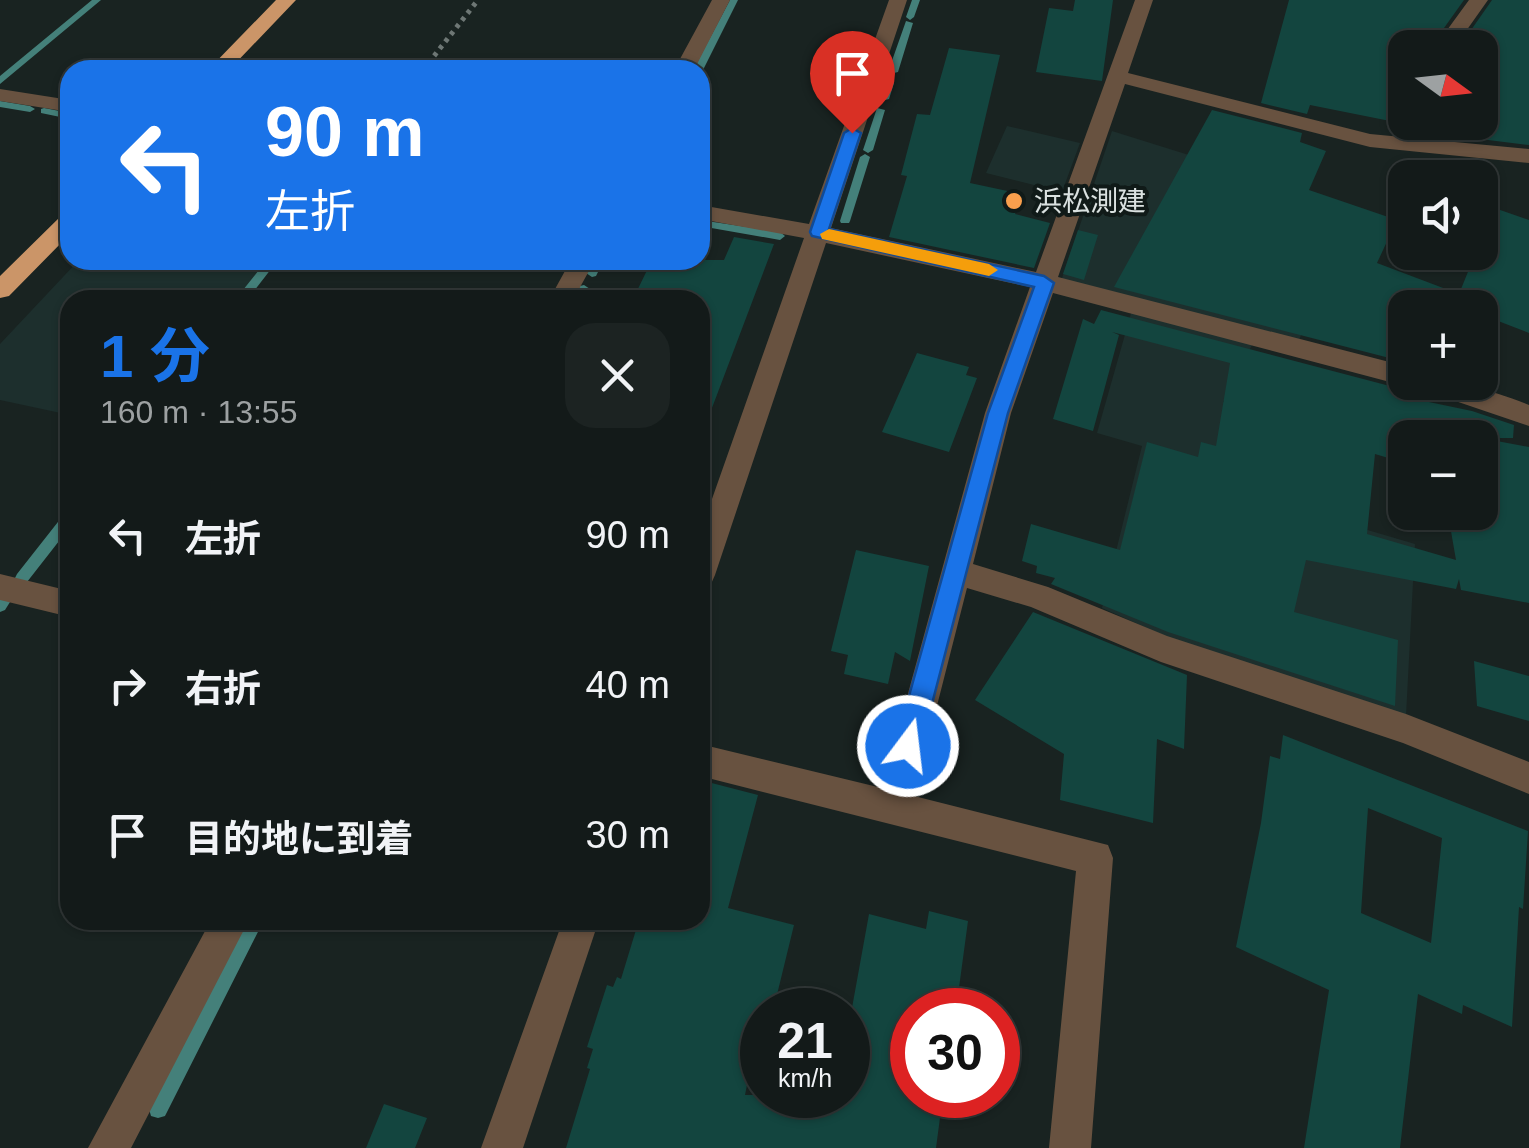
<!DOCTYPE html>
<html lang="ja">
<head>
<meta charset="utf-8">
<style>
	body { margin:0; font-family:Arial,"Noto Sans JP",sans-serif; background:#1c2322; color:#f1f3f6; height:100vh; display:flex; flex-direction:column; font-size:38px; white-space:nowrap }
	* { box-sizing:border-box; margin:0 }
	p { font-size:32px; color:#9da1a2 }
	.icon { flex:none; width:55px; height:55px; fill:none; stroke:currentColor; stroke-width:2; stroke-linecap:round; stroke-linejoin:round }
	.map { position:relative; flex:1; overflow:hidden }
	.sheet { position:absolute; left:60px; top:290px; width:650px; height:640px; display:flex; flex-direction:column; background:#131a19; border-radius:30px; box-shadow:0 2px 8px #0004,0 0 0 2px #323838 }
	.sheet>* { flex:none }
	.top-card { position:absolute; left:60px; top:60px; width:650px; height:210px; border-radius:30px; box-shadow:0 2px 8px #0004,0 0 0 2px #323838; background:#1a73e8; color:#fff; overflow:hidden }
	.needle { width:65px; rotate:105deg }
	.fabs { position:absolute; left:1388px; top:30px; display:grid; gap:20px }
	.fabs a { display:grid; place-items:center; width:110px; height:110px; border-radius:20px; background:#131a19; box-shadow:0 2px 8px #0004,0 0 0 2px #323838; font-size:50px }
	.speed { position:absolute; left:740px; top:988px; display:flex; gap:20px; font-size:50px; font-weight:700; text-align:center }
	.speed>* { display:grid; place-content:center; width:130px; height:130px; border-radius:50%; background:#131a19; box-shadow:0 2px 8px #0004,0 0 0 2px #323838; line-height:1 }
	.speed small { font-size:25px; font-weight:400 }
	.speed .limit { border:15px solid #d22; background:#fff; color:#111 }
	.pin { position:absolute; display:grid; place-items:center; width:85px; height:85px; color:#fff; margin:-102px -42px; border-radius:50% 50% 50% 0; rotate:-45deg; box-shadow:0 0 10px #0007 }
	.pin .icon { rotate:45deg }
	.me { position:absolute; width:110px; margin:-55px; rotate:15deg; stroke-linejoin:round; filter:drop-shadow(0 0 8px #0008) }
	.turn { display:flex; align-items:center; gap:35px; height:210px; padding:0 40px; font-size:45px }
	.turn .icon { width:130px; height:130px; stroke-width:2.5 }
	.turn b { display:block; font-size:70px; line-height:85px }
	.round { display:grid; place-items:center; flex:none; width:105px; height:105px; border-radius:30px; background:#1c2322 }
	.head { display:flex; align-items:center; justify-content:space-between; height:170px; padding:0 40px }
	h1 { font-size:60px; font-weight:700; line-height:75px; color:#1a73e8 }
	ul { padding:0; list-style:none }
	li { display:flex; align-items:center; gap:30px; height:150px; padding:0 40px }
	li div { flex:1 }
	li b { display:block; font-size:38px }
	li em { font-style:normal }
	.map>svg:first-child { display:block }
	.built { fill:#1d2f2d }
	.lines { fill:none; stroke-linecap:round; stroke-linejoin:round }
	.stream { fill:#44807a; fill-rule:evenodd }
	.building { fill:#13453f; fill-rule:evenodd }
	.path { stroke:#6e7775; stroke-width:5; stroke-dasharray:4 5; stroke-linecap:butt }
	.street { fill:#685240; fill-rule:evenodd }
	.highway { fill:#cb9568; fill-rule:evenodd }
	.route { fill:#1a73e8; stroke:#114b97; stroke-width:2.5 }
	.slow { fill:#f59e0b }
	.poi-dot { fill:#f99f4d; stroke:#101a18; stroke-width:4 }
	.labels { text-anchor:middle; stroke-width:8; stroke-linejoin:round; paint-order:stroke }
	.far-poi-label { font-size:28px; fill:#dae1e0; stroke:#101a18; text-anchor:start }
</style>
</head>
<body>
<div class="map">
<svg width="1529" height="1148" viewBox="0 0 1529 1148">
	<rect width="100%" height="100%" fill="#192321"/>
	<path class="built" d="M 1007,126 L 1080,143 L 1062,192 L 986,173 Z
		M 1112,131 L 1317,195 L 1326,278 L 1299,340 L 1061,281 Z
		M 79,260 L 269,260 L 237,300 L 70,300 L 70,415 L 0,400 L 0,344 Z
		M 1132,310 L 1254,341 L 1223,402 L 1321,430 L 1310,513 L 1415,544 L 1406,716 L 1165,636 L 1102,608 L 1142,446 L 1097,433 Z"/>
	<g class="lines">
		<path class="stream" d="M 92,0 L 101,0 L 0,84 L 0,76 Z
			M 730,0 L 738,0 L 703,70 L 700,72 L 700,70 L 693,70 Z
			M 912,0 L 920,0 L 914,17 L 910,20 L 906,17 Z
			M 906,21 L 913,23 L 898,72 L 890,74 L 888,72 Z
			M 889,80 L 894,83 L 889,99 L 881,101 L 879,99 L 884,83 Z
			M 0,101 L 30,106 L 35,109 L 30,112 L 0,107 Z
			M 44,108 L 70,113 L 70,119 L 41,113 L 41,109 Z
			M 877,108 L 885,110 L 873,150 L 868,153 L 863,150 Z
			M 865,154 L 870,157 L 850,221 L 849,223 L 841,223 L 840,221 L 860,157 Z
			M 700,220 L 780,232 L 785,236 L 780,240 L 700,226 Z
			M 267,260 L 278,260 L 247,300 L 235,300 Z
			M 594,260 L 604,260 L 596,276 L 592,277 L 586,273 Z
			M 584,285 L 590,289 L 584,300 L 572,300 L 580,286 Z
			M 70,512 L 70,527 L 27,582 L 17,582 L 15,578 L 17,574 L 65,513 Z
			M 3,596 L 8,598 L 10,602 L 5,610 L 0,612 L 0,597 Z
			M 247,920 L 264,920 L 165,1116 L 158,1118 L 151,1116 L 149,1109 L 151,1102 Z"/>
	</g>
	<path class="building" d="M 1075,0 L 1113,0 L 1102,81 L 1036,72 L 1049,8 L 1073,11 Z
		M 1289,0 L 1464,0 L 1439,35 L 1445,45 L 1462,43 L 1492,0 L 1529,0 L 1529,145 L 1480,139 L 1480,36 L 1475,48 L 1405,48 L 1405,124 L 1310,105 L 1307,114 L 1261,103 Z
		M 949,48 L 1000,55 L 970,183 L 1022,194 L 1015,214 L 1050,223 L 1034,268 L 889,237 L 907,176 L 901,175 L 917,114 L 930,115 Z
		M 1212,110 L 1302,133 L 1300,142 L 1326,151 L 1309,190 L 1397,220 L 1377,263 L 1459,294 L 1476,252 L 1480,252 L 1480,203 L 1529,220 L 1529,333 L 1480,314 L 1480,308 L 1405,308 L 1405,362 L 1114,287 Z
		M 1078,230 L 1098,235 L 1084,280 L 1063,274 Z
		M 734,237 L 774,244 L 704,429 L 700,428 L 700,300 L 634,297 L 652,260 L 724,260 Z
		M 1101,310 L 1405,390 L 1405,397 L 1472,411 L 1514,425 L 1513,438 L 1481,438 L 1529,447 L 1529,603 L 1461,590 L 1459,579 L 1456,589 L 1306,560 L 1294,612 L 1398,640 L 1395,706 L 1168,632 L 1051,584 L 1055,578 L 1036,573 L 1037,566 L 1022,561 L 1031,524 L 1120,550 L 1147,442 L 1198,457 L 1201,442 L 1216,446 L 1230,363 L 1112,332 L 1119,335 L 1093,431 L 1053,419 L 1083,319 L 1094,324 ZM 1405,438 L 1480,438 L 1480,520 L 1448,514 L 1456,560 L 1367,534 L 1375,454 L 1405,463 Z
		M 917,353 L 969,367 L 966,375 L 977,378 L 949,452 L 882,432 Z
		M 856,550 L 929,566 L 910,661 L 895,652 L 888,684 L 844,674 L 848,655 L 831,651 Z
		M 1033,612 L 1187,675 L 1184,749 L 1157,739 L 1153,823 L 1060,800 L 1064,754 L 975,700 Z
		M 1474,661 L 1529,676 L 1529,721 L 1477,706 Z
		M 1283,735 L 1528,831 L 1523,909 L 1519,907 L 1512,1027 L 1463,1005 L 1462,1014 L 1418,994 L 1400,1148 L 1304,1148 L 1329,990 L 1236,947 L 1261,823 L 1270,756 L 1280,759 ZM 1368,808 L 1442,838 L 1431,943 L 1361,913 Z
		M 700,780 L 758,795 L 728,908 L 794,925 L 774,1007 L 766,1005 L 762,1010 L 745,1095 L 848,1095 L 848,1030 L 869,914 L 926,929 L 929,911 L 968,921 L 956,1010 L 912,1010 L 912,1095 L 943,1095 L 936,1148 L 566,1148 L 590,1069 L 587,1068 L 593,1049 L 587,1047 L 607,985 L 613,987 L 617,977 L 621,979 L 639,920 L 700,920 Z
		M 384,1104 L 427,1118 L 415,1148 L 366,1148 Z"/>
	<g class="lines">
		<path class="path" d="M 423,70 L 478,0"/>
		<path class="street" d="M 712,0 L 730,0 L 694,70 L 674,70 Z
			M 889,0 L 907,0 L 831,228 L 1036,272 L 1135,0 L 1153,0 L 1128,73 L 1370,134 L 1529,149 L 1529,163 L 1370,147 L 1125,84 L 1058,277 L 1405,366 L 1405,382 L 1414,382 L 1405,386 L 1053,293 L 1011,413 L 973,564 L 1048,587 L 1167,636 L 1406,714 L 1529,762 L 1529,794 L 1403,743 L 1161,662 L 1031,607 L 967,588 L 914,796 L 1108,845 L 1113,858 L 1091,1148 L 1049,1148 L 1076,871 L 700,776 L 700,744 L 882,788 L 985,413 L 1030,287 L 826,243 L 715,575 L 711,584 L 700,588 L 700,533 L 804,238 L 700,219 L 700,205 L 809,224 Z
			M 1469,0 L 1488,0 L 1459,41 L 1445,41 L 1442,37 Z
			M 0,89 L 70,100 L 70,112 L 0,101 Z
			M 571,260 L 595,260 L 573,300 L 549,300 Z
			M 1416,382 C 1458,382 1490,389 1529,405 L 1529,426 L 1420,389 Z
			M 0,574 L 70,591 L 70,617 L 0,600 Z
			M 211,920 L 249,920 L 131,1148 L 88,1148 Z
			M 563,920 L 599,920 L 523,1148 L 481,1148 Z"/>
		<path class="highway" d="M 276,0 L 296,0 L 229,70 L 208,70 Z
			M 70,213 L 70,234 L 9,296 L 0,298 L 0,276 L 62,215 Z"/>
	</g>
	<path class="route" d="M 852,128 L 861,133 L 829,229 L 1044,276 L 1054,283 L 1008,413 L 921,746 L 917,754 L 908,758 L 899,754 L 895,746 L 988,413 L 1034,287 L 812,236 L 810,232 L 844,133 Z"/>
	<path class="slow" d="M 829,229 L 989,264 L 998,270 L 989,276 L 822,239 L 820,234 Z"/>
	<circle class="poi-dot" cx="1014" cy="201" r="10"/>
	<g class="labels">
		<g class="far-poi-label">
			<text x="1034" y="211">浜松測建</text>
		</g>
	</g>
</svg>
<div class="fabs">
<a><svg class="needle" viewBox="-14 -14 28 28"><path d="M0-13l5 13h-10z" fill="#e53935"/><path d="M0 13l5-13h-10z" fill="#9da1a2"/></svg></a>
<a><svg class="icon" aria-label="sound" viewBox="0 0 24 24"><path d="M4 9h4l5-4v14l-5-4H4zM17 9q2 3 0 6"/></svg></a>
<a>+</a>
<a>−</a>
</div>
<div class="speed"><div>21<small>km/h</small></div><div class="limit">30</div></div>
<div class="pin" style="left:852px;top:133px;background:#d93025"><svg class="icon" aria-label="arrive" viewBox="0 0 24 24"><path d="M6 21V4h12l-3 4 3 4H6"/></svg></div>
<svg class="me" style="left:908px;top:746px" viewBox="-20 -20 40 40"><circle r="17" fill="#1a73e8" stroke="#fff" stroke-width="3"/><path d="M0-11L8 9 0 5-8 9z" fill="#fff"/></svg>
<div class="top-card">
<div class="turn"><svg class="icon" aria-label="left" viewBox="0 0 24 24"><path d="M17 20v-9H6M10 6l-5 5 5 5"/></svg><div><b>90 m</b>左折</div></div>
</div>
<section class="sheet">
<div class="head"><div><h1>1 分</h1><p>160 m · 13:55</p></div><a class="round"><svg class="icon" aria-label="close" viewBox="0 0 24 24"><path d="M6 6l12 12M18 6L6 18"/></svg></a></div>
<ul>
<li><svg class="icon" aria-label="left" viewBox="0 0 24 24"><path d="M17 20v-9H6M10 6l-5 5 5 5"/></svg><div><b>左折</b></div><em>90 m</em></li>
<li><svg class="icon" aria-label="right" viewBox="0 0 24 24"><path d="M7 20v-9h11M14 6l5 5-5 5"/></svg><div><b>右折</b></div><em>40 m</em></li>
<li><svg class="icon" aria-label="arrive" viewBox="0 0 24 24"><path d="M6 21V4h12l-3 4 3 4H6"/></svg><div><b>目的地に到着</b></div><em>30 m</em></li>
</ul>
</section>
</div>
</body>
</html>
